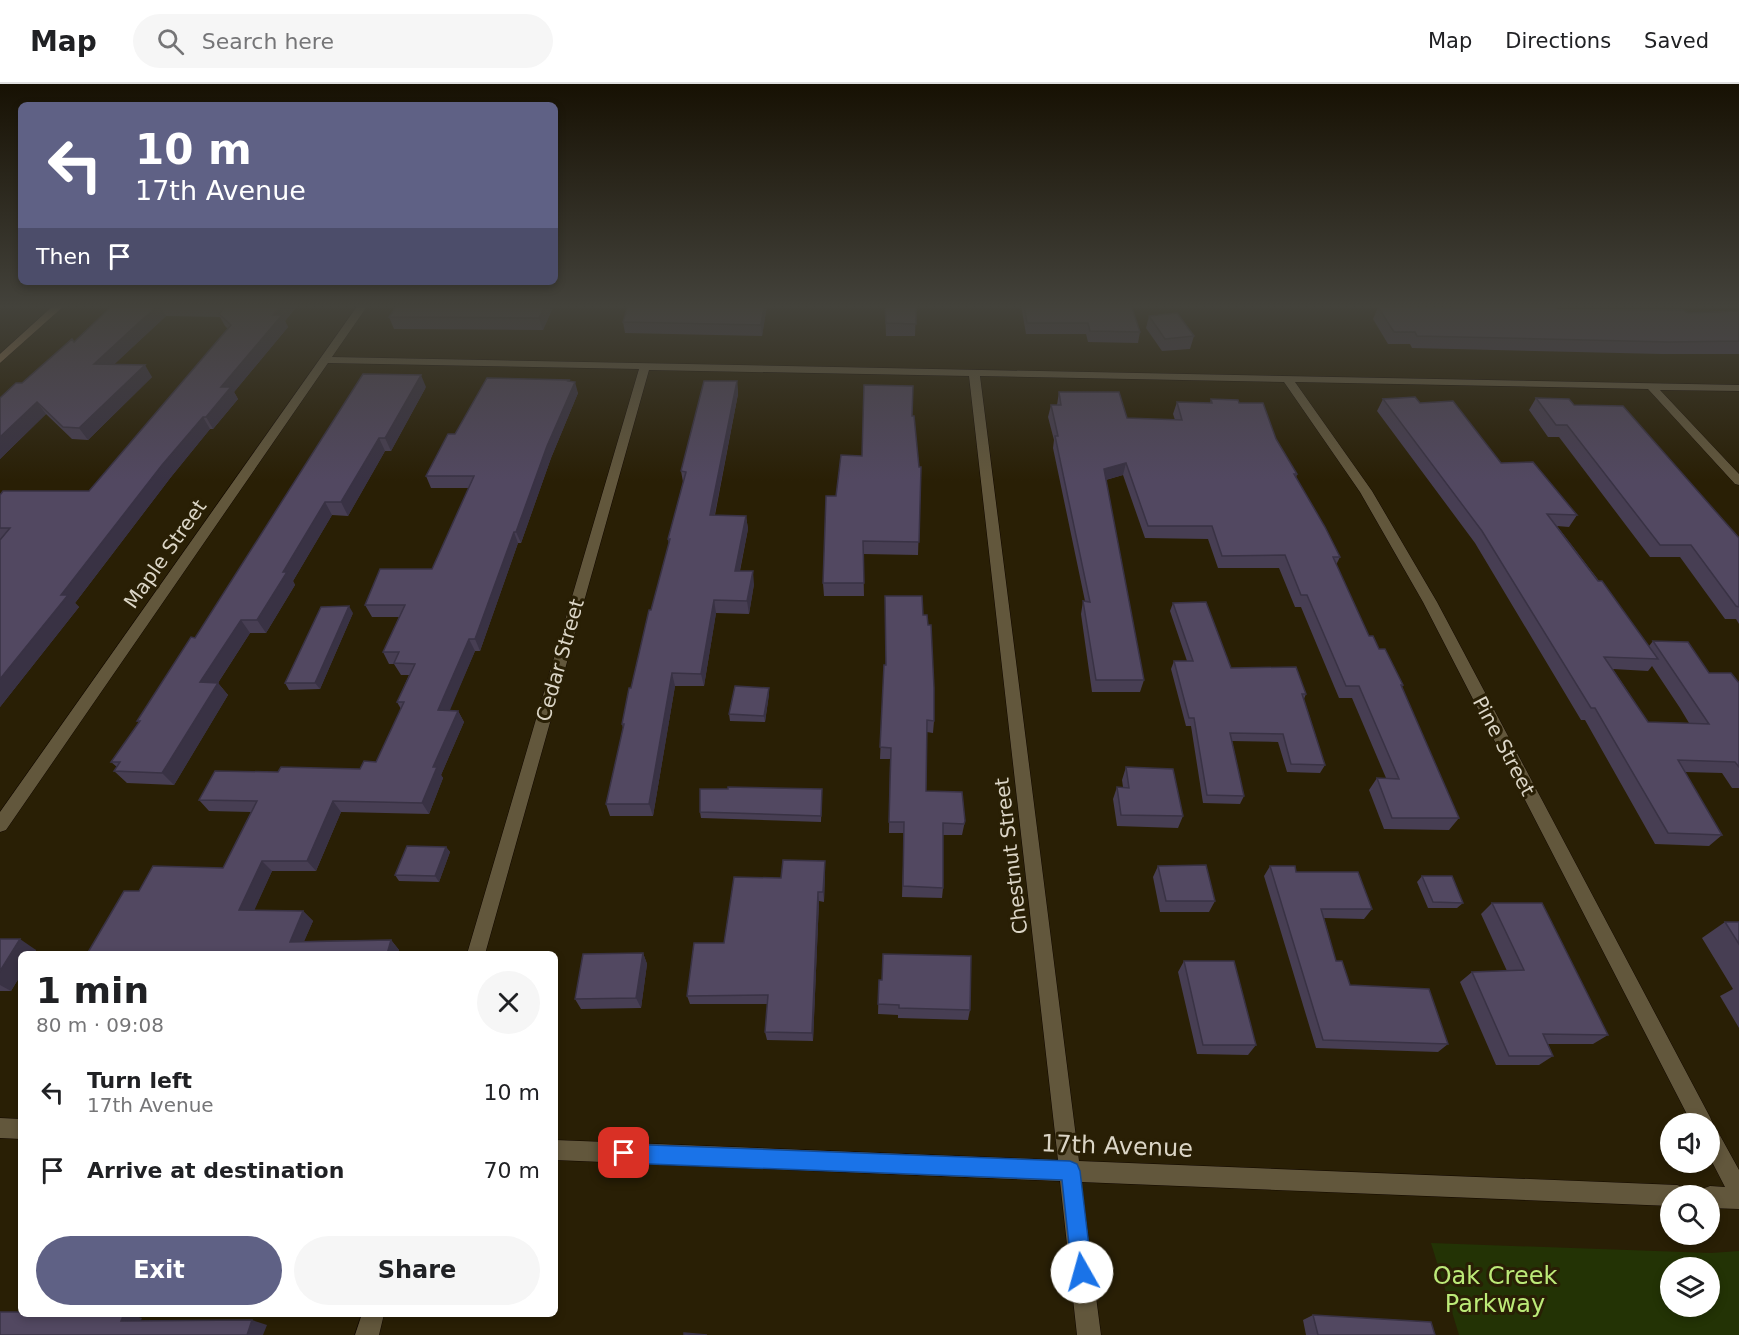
<!DOCTYPE html>
<html lang="en">
<head>
<meta charset="utf-8">
<style>
	body { margin:0; font-family:"DejaVu Sans",sans-serif; background:#f6f6f6; color:#202124; height:100vh; display:flex; flex-direction:column; font-size:22px; white-space:nowrap }
	* { box-sizing:border-box; margin:0 }
	p { font-size:20px; color:#757577 }
	.icon { flex:none; width:33px; height:33px; fill:none; stroke:currentColor; stroke-width:2; stroke-linecap:round; stroke-linejoin:round }
	.map { position:relative; flex:1; overflow:hidden }
	.details { position:absolute; left:18px; top:867px; width:540px; height:366px; display:flex; flex-direction:column; background:#fff; border-radius:9px; box-shadow:0 3px 9px #0003 }
	.details>* { flex:none }
	.top-card { position:absolute; left:18px; top:18px; width:540px; height:183px; border-radius:9px; box-shadow:0 3px 9px #0003; background:#5f6185; color:#fff; overflow:hidden }
	.fabs { position:absolute; left:1660px; top:1029px; display:grid; gap:12px }
	.fabs a { display:grid; place-items:center; width:60px; height:60px; border-radius:50%; background:#fff; box-shadow:0 3px 9px #0003; font-size:30px }
	.pin { position:absolute; display:grid; place-items:center; width:51px; height:51px; color:#fff; margin:-26px; border-radius:12px; box-shadow:0 3px 9px #0006 }
	.me { position:absolute; width:66px; margin:-33px; rotate:353deg; stroke-linejoin:round; filter:drop-shadow(0 0 4px #0008) }
	.turn { display:flex; align-items:center; gap:21px; height:126px; padding:0 18px; font-size:27px }
	.turn .icon { width:78px; height:78px; stroke-width:2.5 }
	.turn b { display:block; font-size:42px; line-height:51px }
	.then { display:flex; align-items:center; height:57px; padding:0 18px; background:#0003; gap:12px; font-size:22px }
	.round { display:grid; place-items:center; flex:none; width:63px; height:63px; border-radius:32px; background:#f6f6f6 }
	.overview { display:flex; align-items:center; justify-content:space-between; height:102px; padding:0 18px }
	h1 { font-size:36px; font-weight:600; line-height:45px }
	.primary-button { display:flex; gap:12px; margin-top:auto; padding:12px 18px }
	.primary-button a { flex:1; height:69px; border-radius:36px; background:#5f6185; color:#fff; font-size:24px; font-weight:600; line-height:69px; text-align:center }
	.primary-button a+a { background:#f6f6f6; color:#202124 }
	ul { padding:0; list-style:none }
	li { display:flex; align-items:center; gap:18px; height:78px; padding:0 18px }
	li div { flex:1 }
	li b { display:block; font-size:22px }
	li em { font-style:normal }
	header { display:flex; align-items:center; gap:36px; box-sizing:border-box; height:84px; padding:0 30px; background:#fff; border-bottom:2px solid #e0e0e0 }
	header strong { font-size:28px }
	nav { display:flex; gap:33px; margin-inline-start:auto; font-size:21px }
	.search { width:420px; height:54px; background:#f6f6f6; display:flex; align-items:center; gap:15px; box-sizing:border-box; padding:0 21px; border-radius:33px; color:#757577; font-size:22px }
	.map>svg:first-child { display:block }
	.green { fill:#233305; fill-rule:evenodd }
	.lines { fill:none; stroke-linecap:round; stroke-linejoin:round }
	.minor-casing { stroke:#120800; stroke-width:1 }
	.secondary-casing { stroke:#120800; stroke-width:1 }
	.minor { fill:#62573c; fill-rule:evenodd }
	.secondary { fill:#8a6f4c; fill-rule:evenodd }
	.wall { fill:#473e53; fill-rule:evenodd }
	.shaded-wall { fill:#393244 }
	.building { fill:#524861; stroke:#393244; stroke-width:1.5 }
	.route { fill:#1a73e8; stroke:#114b97; stroke-width:1.5 }
	.labels { text-anchor:middle; stroke-width:6; stroke-linejoin:round; paint-order:stroke }
	.street-label { font-size:20px; fill:#dbd5c6; stroke:#291f05 }
	.near-street-label { font-size:24px; fill:#dbd5c6; stroke:#291f05 }
	.near-park-label { font-size:24px; fill:#bcea78; stroke:#291f05 }
</style>
</head>
<body>
<header>
<strong>Map</strong>
<div class="search"><svg class="icon" aria-label="search" viewBox="0 0 24 24"><circle cx="10" cy="10" r="6"/><path d="M15 15l6 6"/></svg>Search here</div>
<nav><a>Map</a><a>Directions</a><a>Saved</a></nav>
</header>
<div class="map">
<svg width="1739" height="1251" viewBox="0 0 1739 1251">
	<rect width="100%" height="100%" fill="#291f05"/>
	<path class="green" d="M 1431,1159 L 1711,1169 L 1739,1167 L 1739,1251 L 1459,1251 ZM 1671,1184 L 1710,1184 L 1710,1222 L 1671,1222 Z"/>
	<g class="lines">
		<g class="minor-casing">
			<path id="minor" d="M 358,221 L 368,221 L 332,273 L 1739,301 L 1739,307 L 1660,306 L 1739,390 L 1739,401 L 1735,400 L 1648,305 L 1295,298 L 1372,407 L 1437,518 L 1710,1033 L 1713,1040 L 1712,1043 L 1717,1046 L 1739,1086 L 1739,1125 L 1710,1124 L 1710,1112 L 1700,1112 L 1702,1105 L 1710,1102 L 1725,1103 L 1710,1074 L 1710,1040 L 1692,1040 L 1423,518 L 1360,408 L 1284,298 L 980,292 L 1079,1077 L 1677,1101 L 1685,1104 L 1687,1112 L 1671,1112 L 1671,1122 L 1081,1098 L 1101,1251 L 1077,1251 L 1060,1097 L 555,1076 L 555,1056 L 1058,1076 L 969,292 L 649,286 L 485,870 L 467,870 L 639,285 L 328,279 L 6,746 L 0,748 L 0,728 Z
				M 0,1034 L 21,1035 L 21,1055 L 0,1054 Z
				M 362,1230 L 384,1230 L 379,1251 L 355,1251 Z"/>
		</g>
		<g class="secondary-casing">
			<path id="secondary" d="M 54,221 L 65,221 L 0,279 L 0,270 Z"/>
		</g>
		<use href="#minor" class="minor"/>
		<use href="#secondary" class="secondary"/>
	</g>
	<path class="wall" d="M 113,221 L 298,221 L 285,237 L 288,243 L 234,308 L 238,315 L 213,345 L 210,345 L 171,393 L 75,519 L 79,523 L 0,623 L 0,411 L 89,407 L 228,245 L 225,242 L 220,233 L 166,232 L 114,280 L 152,293 L 88,356 L 72,355 L 46,330 L 0,375 L 0,314 L 22,299 L 74,258 Z
		M 397,221 L 554,221 L 543,246 L 394,245 L 389,233 Z
		M 628,221 L 767,221 L 762,252 L 625,249 L 623,238 Z
		M 885,221 L 916,221 L 915,252 L 886,252 Z
		M 1021,221 L 1131,221 L 1140,248 L 1138,259 L 1088,258 L 1086,250 L 1026,250 Z
		M 1459,221 L 1501,221 L 1557,225 L 1689,229 L 1739,227 L 1739,270 L 1661,270 L 1412,264 L 1410,260 L 1388,260 L 1373,235 L 1378,223 L 1458,224 Z
		M 1149,232 L 1194,252 L 1190,265 L 1162,267 L 1146,244 Z
		M 569,296 L 578,309 L 551,374 L 521,459 L 518,459 L 480,567 L 475,567 L 449,627 L 458,627 L 464,638 L 441,691 L 443,694 L 429,730 L 341,728 L 316,787 L 272,787 L 254,826 L 303,827 L 313,837 L 304,857 L 391,856 L 399,866 L 398,870 L 87,870 L 139,807 L 223,784 L 251,728 L 209,727 L 199,716 L 278,688 L 360,685 L 376,678 L 401,625 L 397,618 L 409,591 L 401,591 L 394,580 L 389,580 L 383,568 L 399,533 L 372,533 L 365,521 L 432,485 L 469,404 L 431,404 L 426,392 L 455,350 Z
		M 737,297 L 738,310 L 715,431 L 746,432 L 748,445 L 740,487 L 754,500 L 749,530 L 716,529 L 704,602 L 675,602 L 653,732 L 610,732 L 606,720 L 623,644 L 622,640 L 669,460 L 668,455 L 683,398 L 681,387 Z
		M 426,303 L 391,367 L 385,367 L 348,432 L 332,431 L 293,497 L 295,501 L 266,549 L 250,549 L 218,599 L 228,611 L 174,701 L 127,699 L 114,687 L 117,683 L 111,678 L 139,639 L 137,637 L 195,554 Z
		M 1059,308 L 1127,334 L 1175,336 L 1173,330 L 1177,318 L 1210,319 L 1211,315 L 1239,319 L 1276,355 L 1297,390 L 1296,394 L 1340,473 L 1336,481 L 1369,552 L 1379,565 L 1403,601 L 1402,603 L 1459,734 L 1449,746 L 1384,745 L 1369,706 L 1377,694 L 1386,694 L 1352,614 L 1339,614 L 1301,523 L 1295,523 L 1279,484 L 1218,484 L 1208,455 L 1145,454 L 1123,391 L 1106,396 L 1144,596 L 1140,608 L 1092,608 L 1081,530 L 1083,517 L 1085,517 L 1053,364 L 1054,356 L 1048,333 L 1051,321 L 1057,321 Z
		M 1536,314 L 1574,321 L 1739,454 L 1739,540 L 1736,535 L 1725,535 L 1680,473 L 1650,473 L 1559,353 L 1548,353 L 1529,326 Z
		M 1383,315 L 1420,319 L 1501,379 L 1577,431 L 1569,443 L 1557,442 L 1649,562 L 1653,557 L 1709,589 L 1739,599 L 1739,704 L 1732,704 L 1722,689 L 1685,688 L 1722,751 L 1709,762 L 1655,760 L 1585,636 L 1581,636 L 1475,459 L 1377,327 ZM 1652,582 L 1680,624 L 1689,639 L 1648,638 L 1613,585 L 1648,587 Z
		M 912,332 L 919,383 L 921,383 L 918,471 L 863,470 L 864,512 L 824,512 L 823,499 L 836,412 L 862,372 Z
		M 1173,519 L 1231,584 L 1306,610 L 1304,615 L 1325,681 L 1320,689 L 1287,688 L 1278,658 L 1232,657 L 1244,712 L 1240,720 L 1203,719 L 1191,642 L 1186,642 L 1171,585 L 1174,577 L 1187,577 L 1170,527 Z
		M 353,529 L 320,605 L 289,606 L 285,599 Z
		M 923,531 L 934,637 L 933,649 L 927,648 L 926,707 L 965,737 L 962,751 L 943,751 L 943,804 L 942,814 L 902,813 L 904,749 L 889,749 L 890,675 L 880,675 L 884,581 L 885,581 Z
		M 769,604 L 769,610 L 765,638 L 730,637 L 729,630 Z
		M 1126,683 L 1183,732 L 1178,744 L 1117,742 L 1113,715 L 1117,703 L 1123,703 L 1122,696 Z
		M 822,705 L 821,738 L 701,734 L 700,728 Z
		M 446,763 L 450,768 L 439,798 L 399,797 L 395,791 Z
		M 825,777 L 825,787 L 824,818 L 819,817 L 813,957 L 767,956 L 765,948 L 768,920 L 690,920 L 687,912 L 724,859 L 781,794 Z
		M 1158,782 L 1215,817 L 1209,828 L 1160,828 L 1153,793 Z
		M 1270,782 L 1296,788 L 1372,825 L 1364,835 L 1324,834 L 1336,877 L 1350,901 L 1448,960 L 1438,968 L 1316,964 L 1264,792 Z
		M 1422,792 L 1463,819 L 1457,824 L 1428,824 L 1417,798 Z
		M 1492,819 L 1608,951 L 1593,960 L 1548,960 L 1553,972 L 1539,981 L 1496,981 L 1460,898 L 1472,888 L 1507,887 L 1481,830 Z
		M 1725,838 L 1739,838 L 1739,944 L 1720,912 L 1733,905 L 1702,854 Z
		M 0,855 L 36,866 L 11,907 L 0,907 Z
		M 643,869 L 647,880 L 641,924 L 581,925 L 575,915 Z
		M 1184,877 L 1256,961 L 1248,971 L 1197,970 L 1178,888 Z
		M 879,896 L 970,926 L 968,936 L 898,934 L 898,931 L 878,930 Z
		M 1313,1231 L 1435,1251 L 1306,1251 L 1303,1236 Z"/>
	<path class="shaded-wall" d="M 158,221 L 160,221 L 166,232 L 102,292 L 94,280 Z
		M 282,221 L 298,221 L 285,237 L 288,243 L 234,308 L 238,315 L 213,345 L 206,333 L 221,303 L 273,231 Z
		M 545,221 L 554,221 L 543,246 L 539,234 Z
		M 764,221 L 767,221 L 762,252 L 761,241 Z
		M 145,281 L 152,293 L 88,356 L 79,344 Z
		M 421,291 L 426,303 L 391,367 L 385,354 Z
		M 569,296 L 572,305 L 575,298 L 578,309 L 551,374 L 521,459 L 516,448 L 547,362 Z
		M 737,297 L 738,310 L 712,444 L 710,431 Z
		M 37,318 L 46,330 L 0,375 L 0,353 Z
		M 203,333 L 210,345 L 171,393 L 75,519 L 79,523 L 0,623 L 0,595 L 61,511 L 162,381 Z
		M 379,354 L 385,367 L 348,432 L 341,418 Z
		M 1126,379 L 1123,391 L 1101,397 L 1104,385 Z
		M 325,418 L 332,431 L 293,497 L 295,501 L 266,549 L 257,536 L 283,488 Z
		M 746,432 L 748,445 L 737,500 L 735,487 Z
		M 514,448 L 518,459 L 480,567 L 475,555 Z
		M 753,487 L 754,500 L 749,530 L 747,517 Z
		M 714,516 L 716,529 L 704,602 L 701,590 Z
		M 349,522 L 353,529 L 320,605 L 315,599 Z
		M 241,536 L 250,549 L 210,611 L 200,598 Z
		M 469,555 L 475,567 L 445,638 L 438,626 Z
		M 672,589 L 675,602 L 653,732 L 649,720 Z
		M 218,599 L 228,611 L 174,701 L 162,689 Z
		M 769,604 L 769,610 L 765,638 L 764,632 Z
		M 458,627 L 464,638 L 441,691 L 443,694 L 429,730 L 422,719 L 433,683 Z
		M 333,717 L 341,728 L 316,787 L 307,777 Z
		M 446,763 L 450,768 L 439,798 L 435,792 Z
		M 262,777 L 272,787 L 250,836 L 239,826 Z
		M 825,777 L 825,787 L 824,818 L 823,808 Z
		M 818,808 L 819,817 L 813,957 L 812,949 Z
		M 303,827 L 313,837 L 300,867 L 290,858 Z
		M 20,855 L 36,866 L 34,870 L 21,870 L 21,890 L 11,907 L 0,901 L 0,887 Z
		M 391,856 L 399,866 L 398,870 L 387,870 Z
		M 643,869 L 647,880 L 641,924 L 636,914 Z
		M 124,1230 L 129,1230 L 142,1234 L 139,1241 L 121,1237 Z
		M 252,1236 L 267,1241 L 263,1251 L 247,1251 Z"/>
	<path class="building" d="M 113,221 L 158,221 L 94,280 L 145,281 L 79,344 L 63,343 L 37,318 L 0,353 L 0,314 L 16,299 L 22,299 L 72,255 L 74,258 Z
		M 227,221 L 282,221 L 273,231 L 282,231 L 221,303 L 231,303 L 206,333 L 203,333 L 162,381 L 61,511 L 68,511 L 0,595 L 0,456 L 10,444 L 0,444 L 0,411 L 3,407 L 89,407 L 231,241 L 219,230 Z
		M 397,221 L 545,221 L 539,234 L 389,233 Z
		M 628,221 L 764,221 L 761,241 L 623,238 Z
		M 885,221 L 916,221 L 916,240 L 886,239 Z
		M 1024,221 L 1131,221 L 1140,248 L 1090,247 L 1088,239 L 1027,239 Z
		M 1460,221 L 1555,223 L 1557,225 L 1682,226 L 1689,229 L 1739,227 L 1739,257 L 1669,258 L 1417,252 L 1415,248 L 1394,248 L 1378,223 L 1461,224 Z
		M 1177,229 L 1194,252 L 1165,255 L 1149,232 Z
		M 363,290 L 421,291 L 385,354 L 379,354 L 341,418 L 325,418 L 283,488 L 287,488 L 257,536 L 241,536 L 200,598 L 218,599 L 162,689 L 114,687 L 120,678 L 111,678 L 140,637 L 137,637 L 191,553 L 195,554 Z
		M 487,294 L 569,296 L 568,297 L 575,298 L 547,362 L 516,448 L 514,448 L 475,555 L 469,555 L 438,626 L 458,627 L 433,683 L 437,683 L 422,719 L 333,717 L 307,777 L 262,777 L 239,826 L 303,827 L 290,858 L 391,856 L 387,870 L 87,870 L 124,807 L 139,807 L 153,782 L 223,784 L 257,717 L 199,716 L 215,687 L 278,688 L 281,683 L 360,685 L 364,677 L 376,678 L 404,618 L 397,618 L 415,580 L 394,579 L 399,568 L 383,568 L 405,521 L 365,521 L 380,485 L 432,485 L 474,392 L 426,392 L 448,350 L 455,350 Z
		M 704,297 L 737,297 L 710,431 L 746,432 L 735,487 L 753,487 L 747,517 L 714,516 L 701,590 L 672,589 L 649,720 L 606,720 L 624,640 L 622,640 L 629,604 L 631,604 L 649,526 L 651,526 L 670,455 L 668,455 L 686,388 L 681,387 Z
		M 864,301 L 913,302 L 912,332 L 914,332 L 919,383 L 921,383 L 919,458 L 863,457 L 864,499 L 823,499 L 826,412 L 836,412 L 841,371 L 862,372 Z
		M 1059,308 L 1119,308 L 1127,334 L 1182,336 L 1177,318 L 1212,319 L 1211,315 L 1238,316 L 1239,319 L 1263,319 L 1276,355 L 1297,390 L 1294,390 L 1325,443 L 1340,473 L 1333,473 L 1369,552 L 1373,552 L 1379,565 L 1385,565 L 1403,601 L 1401,601 L 1459,734 L 1392,734 L 1377,694 L 1399,695 L 1359,602 L 1346,602 L 1307,511 L 1301,511 L 1285,471 L 1222,472 L 1212,442 L 1148,442 L 1126,379 L 1104,385 L 1144,596 L 1096,596 L 1083,517 L 1090,518 L 1055,352 L 1058,352 L 1051,321 L 1061,321 Z
		M 1415,313 L 1420,319 L 1453,317 L 1501,379 L 1533,378 L 1577,431 L 1547,430 L 1598,497 L 1602,497 L 1658,575 L 1604,573 L 1648,638 L 1709,640 L 1653,557 L 1688,558 L 1709,589 L 1731,589 L 1739,599 L 1739,683 L 1735,678 L 1678,676 L 1722,751 L 1668,749 L 1595,624 L 1591,624 L 1482,447 L 1383,315 Z
		M 1536,314 L 1569,315 L 1574,321 L 1623,322 L 1739,454 L 1739,523 L 1736,522 L 1691,461 L 1660,461 L 1567,341 L 1556,341 Z
		M 885,512 L 922,512 L 923,531 L 927,531 L 928,541 L 931,541 L 934,604 L 934,637 L 927,636 L 926,707 L 962,708 L 965,737 L 964,740 L 943,739 L 943,804 L 903,802 L 904,738 L 889,738 L 891,664 L 880,663 L 884,581 L 886,581 Z
		M 1206,518 L 1231,584 L 1296,583 L 1306,610 L 1302,610 L 1325,681 L 1291,680 L 1283,650 L 1230,649 L 1244,712 L 1207,711 L 1194,634 L 1189,634 L 1174,577 L 1193,577 L 1173,519 Z
		M 349,522 L 315,599 L 285,599 L 321,523 Z
		M 735,602 L 769,604 L 764,632 L 729,630 Z
		M 1126,683 L 1173,685 L 1183,732 L 1121,731 L 1117,703 L 1129,704 Z
		M 728,703 L 822,705 L 821,732 L 700,728 L 700,705 L 728,705 Z
		M 407,762 L 446,763 L 435,792 L 395,791 Z
		M 783,776 L 825,777 L 823,808 L 818,808 L 812,949 L 765,948 L 768,911 L 687,912 L 694,859 L 724,859 L 734,793 L 781,794 Z
		M 1206,781 L 1215,817 L 1166,817 L 1158,782 Z
		M 1270,782 L 1295,782 L 1296,788 L 1358,788 L 1372,825 L 1321,825 L 1336,877 L 1342,877 L 1350,901 L 1429,905 L 1448,960 L 1323,956 Z
		M 1422,792 L 1452,792 L 1463,819 L 1433,818 Z
		M 1492,819 L 1542,819 L 1608,951 L 1543,950 L 1553,972 L 1509,972 L 1472,888 L 1524,886 Z
		M 1725,838 L 1739,838 L 1739,860 Z
		M 0,855 L 20,855 L 0,887 Z
		M 643,869 L 636,914 L 575,915 L 583,870 Z
		M 883,870 L 971,872 L 970,926 L 899,924 L 899,921 L 878,920 L 879,896 L 882,896 Z
		M 1184,877 L 1234,877 L 1256,961 L 1203,961 Z
		M 0,1228 L 21,1228 L 21,1230 L 124,1230 L 121,1237 L 252,1236 L 247,1251 L 0,1251 Z
		M 1313,1231 L 1431,1238 L 1435,1251 L 1318,1251 Z
		M 684,1249 L 707,1251 L 684,1251 Z"/>
	<linearGradient id="sky" x2="0" y2="1"><stop stop-color="#171103"/><stop offset="0.56" stop-color="#43423b"/><stop offset="1" stop-color="#43423b" stop-opacity="0"/></linearGradient>
	<rect width="1739" height="397" fill="url(#sky)"/>
	<path class="route" d="M 624,1060 L 1070,1077 L 1077,1080 L 1080,1087 L 1092,1188 L 1089,1196 L 1082,1199 L 1075,1196 L 1072,1188 L 1062,1096 L 624,1079 L 618,1076 L 615,1069 L 618,1063 Z"/>
	<g class="labels">
		<g class="street-label">
			<text transform="translate(165 470) rotate(-55)" y="7">Maple Street</text>
			<text transform="translate(560 576) rotate(-74)" y="7">Cedar Street</text>
			<text transform="translate(1504 662) rotate(62)" y="7">Pine Street</text>
			<text transform="translate(1011 772) rotate(-97)" y="7">Chestnut Street</text>
		</g>
		<g class="near-street-label">
			<text transform="translate(1117 1062) rotate(2)" y="8">17th Avenue</text>
		</g>
		<g class="near-park-label">
			<text x="1495" y="1200">Oak Creek<tspan x="1495" dy="28">Parkway</tspan></text>
		</g>
	</g>
</svg>
<div class="fabs">
<a><svg class="icon" aria-label="sound" viewBox="0 0 24 24"><path d="M4 9h4l5-4v14l-5-4H4zM17 9q2 3 0 6"/></svg></a>
<a><svg class="icon" aria-label="search" viewBox="0 0 24 24"><circle cx="10" cy="10" r="6"/><path d="M15 15l6 6"/></svg></a>
<a><svg class="icon" aria-label="layers" viewBox="0 0 24 24"><path d="M12 4l9 5-9 5-9-5zM3 14l9 5 9-5"/></svg></a>
</div>
<div class="pin" style="left:624px;top:1069px;background:#d93025"><svg class="icon" aria-label="arrive" viewBox="0 0 24 24"><path d="M6 21V4h12l-3 4 3 4H6"/></svg></div>
<svg class="me" style="left:1082px;top:1188px" viewBox="-20 -20 40 40"><circle r="19" fill="#fff"/><path d="M0-13L10 11 0 6-10 11z" fill="#1a73e8"/></svg>
<div class="top-card">
<div class="turn"><svg class="icon" aria-label="left" viewBox="0 0 24 24"><path d="M17 20v-9H6M10 6l-5 5 5 5"/></svg><div><b>10 m</b>17th Avenue</div></div>
<div class="then">Then<svg class="icon" aria-label="arrive" viewBox="0 0 24 24"><path d="M6 21V4h12l-3 4 3 4H6"/></svg></div>
</div>
<section class="details">
<div class="overview"><div><h1>1 min</h1><p>80 m · 09:08</p></div><a class="round"><svg class="icon" aria-label="close" viewBox="0 0 24 24"><path d="M6 6l12 12M18 6L6 18"/></svg></a></div>
<ul>
<li><svg class="icon" aria-label="left" viewBox="0 0 24 24"><path d="M17 20v-9H6M10 6l-5 5 5 5"/></svg><div><b>Turn left</b><p>17th Avenue</p></div><em>10 m</em></li>
<li><svg class="icon" aria-label="arrive" viewBox="0 0 24 24"><path d="M6 21V4h12l-3 4 3 4H6"/></svg><div><b>Arrive at destination</b></div><em>70 m</em></li>
</ul>
<div class="primary-button"><a>Exit</a><a>Share</a></div>
</section>
</div>
</body>
</html>
